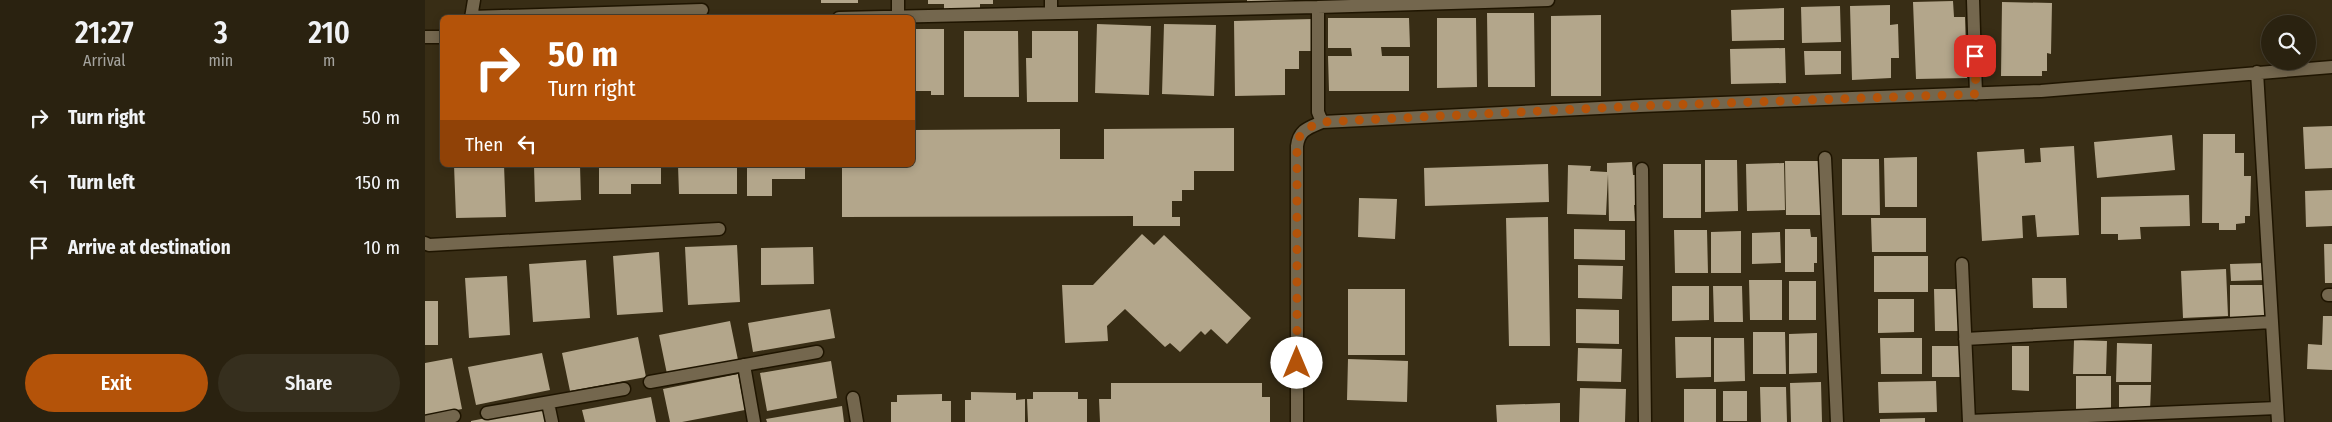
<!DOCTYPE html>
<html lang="en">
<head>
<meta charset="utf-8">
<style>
	body { margin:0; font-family:"Fira Sans Condensed",sans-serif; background:#362f1e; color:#f1f3f6; height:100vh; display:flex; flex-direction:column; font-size:19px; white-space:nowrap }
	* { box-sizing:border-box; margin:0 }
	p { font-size:16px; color:#a5a49f }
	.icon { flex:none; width:28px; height:28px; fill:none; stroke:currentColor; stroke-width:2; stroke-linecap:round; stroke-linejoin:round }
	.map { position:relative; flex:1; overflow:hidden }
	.side { display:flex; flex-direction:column; background:#2a2210; width:425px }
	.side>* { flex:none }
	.hud { position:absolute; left:15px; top:15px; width:475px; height:152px; border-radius:8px; box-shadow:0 2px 8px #0003,0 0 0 1px #463f30; background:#b45309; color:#fff; overflow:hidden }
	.tools { position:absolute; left:1836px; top:15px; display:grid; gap:10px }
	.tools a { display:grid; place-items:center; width:55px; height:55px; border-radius:50%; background:#2a2210; box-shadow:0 2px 8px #0003,0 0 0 1px #463f30; font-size:25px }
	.pin { position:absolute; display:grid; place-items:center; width:42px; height:42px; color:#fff; margin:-21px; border-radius:10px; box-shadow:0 2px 8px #0006 }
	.me { position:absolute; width:55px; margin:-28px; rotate:0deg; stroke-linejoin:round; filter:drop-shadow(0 0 4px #0008) }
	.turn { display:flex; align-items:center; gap:18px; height:105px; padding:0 25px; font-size:22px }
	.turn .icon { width:65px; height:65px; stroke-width:2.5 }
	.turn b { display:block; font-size:35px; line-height:42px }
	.then { display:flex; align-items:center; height:48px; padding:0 25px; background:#0003; gap:10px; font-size:19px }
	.eta { display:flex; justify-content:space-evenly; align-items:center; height:85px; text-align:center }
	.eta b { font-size:30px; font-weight:600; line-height:35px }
	.primary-button { display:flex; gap:10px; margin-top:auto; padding:10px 25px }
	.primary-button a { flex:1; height:58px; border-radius:30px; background:#b45309; color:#fff; font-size:20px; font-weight:600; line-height:58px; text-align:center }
	.primary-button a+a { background:#362f1e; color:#f1f3f6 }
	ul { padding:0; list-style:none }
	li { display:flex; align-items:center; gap:15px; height:65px; padding:0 25px }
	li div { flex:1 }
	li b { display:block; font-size:19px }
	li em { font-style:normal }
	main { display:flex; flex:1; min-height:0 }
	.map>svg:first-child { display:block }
	.building { fill:#b3a68b }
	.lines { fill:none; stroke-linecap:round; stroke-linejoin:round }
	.minor-casing { stroke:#1f1500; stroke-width:15 }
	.minor { stroke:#74674e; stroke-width:12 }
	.route { stroke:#b45309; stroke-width:9; stroke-dasharray:0 16.2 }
</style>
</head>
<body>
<main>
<section class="side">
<div class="eta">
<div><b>21:27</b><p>Arrival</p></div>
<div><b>3</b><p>min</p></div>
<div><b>210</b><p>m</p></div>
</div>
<ul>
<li><svg class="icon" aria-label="right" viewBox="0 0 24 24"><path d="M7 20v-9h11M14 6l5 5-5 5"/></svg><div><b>Turn right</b></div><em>50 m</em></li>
<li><svg class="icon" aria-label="left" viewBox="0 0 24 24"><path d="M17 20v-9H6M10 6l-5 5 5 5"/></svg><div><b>Turn left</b></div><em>150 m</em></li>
<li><svg class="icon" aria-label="arrive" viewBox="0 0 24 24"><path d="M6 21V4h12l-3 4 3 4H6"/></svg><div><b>Arrive at destination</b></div><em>10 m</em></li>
</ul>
<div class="primary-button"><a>Exit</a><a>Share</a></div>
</section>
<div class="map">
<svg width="1907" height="422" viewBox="0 0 1907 422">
	<rect width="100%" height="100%" fill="#382d15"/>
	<path class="building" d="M 396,0 L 433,0 L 433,3 L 396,3 Z
		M 503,0 L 568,0 L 568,4 L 555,4 L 555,10 L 519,10 L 519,4 L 503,4 Z
		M 822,0 L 869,0 L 869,3 L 822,4 Z
		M 1528,1 L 1529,17 L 1540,17 L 1542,78 L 1491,79 L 1488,2 Z
		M 1577,2 L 1627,3 L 1626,54 L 1622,53 L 1622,71 L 1617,71 L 1617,76 L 1576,76 Z
		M 1465,5 L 1465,25 L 1473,24 L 1474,58 L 1466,58 L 1466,78 L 1427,80 L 1425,6 Z
		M 1415,6 L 1416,42 L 1377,43 L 1376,7 Z
		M 1359,8 L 1359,40 L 1307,41 L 1306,10 Z
		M 1062,13 L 1109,13 L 1110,87 L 1063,87 Z
		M 1176,15 L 1176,96 L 1126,96 L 1126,16 Z
		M 903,18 L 984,18 L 985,47 L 956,47 L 957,56 L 984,56 L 984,91 L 904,91 L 903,56 L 927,56 L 926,48 L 903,48 Z
		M 1012,18 L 1051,18 L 1052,87 L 1012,88 Z
		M 888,19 L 889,51 L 874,51 L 874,69 L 860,69 L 860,95 L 810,96 L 809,21 Z
		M 672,24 L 726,26 L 724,95 L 670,93 Z
		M 739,24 L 791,25 L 789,96 L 737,94 Z
		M 488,29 L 519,29 L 519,95 L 506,95 L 506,91 L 488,91 Z
		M 539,31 L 593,31 L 594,97 L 539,97 Z
		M 607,31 L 653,31 L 653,102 L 602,102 L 601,58 L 607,58 Z
		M 1360,48 L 1361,83 L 1306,84 L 1305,49 Z
		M 1379,51 L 1416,51 L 1416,74 L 1380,75 Z
		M 1907,126 L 1907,168 L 1880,169 L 1878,127 Z
		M 809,128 L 809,171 L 769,171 L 769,190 L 757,190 L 757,201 L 747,201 L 747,217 L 755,217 L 755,226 L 708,226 L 708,216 L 417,217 L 417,165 L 488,165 L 488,130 L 635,129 L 635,159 L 679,159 L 679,129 Z
		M 1778,134 L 1810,134 L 1810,153 L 1819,153 L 1819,176 L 1826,176 L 1825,216 L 1820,216 L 1820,223 L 1811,224 L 1811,230 L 1794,230 L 1794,223 L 1777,223 Z
		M 1747,135 L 1750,170 L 1672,178 L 1669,142 Z
		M 1649,146 L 1654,235 L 1612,237 L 1610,215 L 1597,216 L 1598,238 L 1557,241 L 1552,152 L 1599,149 L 1600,163 L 1616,162 L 1615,148 Z
		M 1492,157 L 1492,207 L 1460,207 L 1459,158 Z
		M 1417,159 L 1454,159 L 1455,215 L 1417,215 Z
		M 1280,160 L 1312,160 L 1313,211 L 1280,212 Z
		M 1360,161 L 1397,161 L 1397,215 L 1361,215 Z
		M 1207,162 L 1208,175 L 1216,175 L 1216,205 L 1209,205 L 1210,221 L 1184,221 L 1183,174 L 1181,215 L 1142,214 L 1143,165 L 1166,166 L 1165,171 L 1182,172 L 1182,163 Z
		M 1359,163 L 1360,210 L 1322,211 L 1321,164 Z
		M 1123,164 L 1124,202 L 1000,206 L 999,168 Z
		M 1238,164 L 1276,164 L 1276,218 L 1238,218 Z
		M 29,165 L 79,165 L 81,217 L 31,218 Z
		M 109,165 L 155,165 L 156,200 L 110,202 Z
		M 174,165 L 236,165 L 236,184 L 206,184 L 206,194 L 174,194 Z
		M 253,165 L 312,165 L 312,194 L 254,194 Z
		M 322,165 L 380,165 L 380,179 L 347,179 L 347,196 L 322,196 Z
		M 1907,190 L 1907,226 L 1881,227 L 1880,191 Z
		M 1764,195 L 1765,226 L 1715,227 L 1716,239 L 1693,240 L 1693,234 L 1676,234 L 1676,197 Z
		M 934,198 L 972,199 L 970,239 L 933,237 Z
		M 1123,217 L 1125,346 L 1084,346 L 1081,218 Z
		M 1446,218 L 1501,218 L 1501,252 L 1447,252 Z
		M 1149,229 L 1200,230 L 1200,260 L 1149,259 Z
		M 1360,229 L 1385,229 L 1386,237 L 1392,237 L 1392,263 L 1389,263 L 1389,272 L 1360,272 Z
		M 1249,230 L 1282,230 L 1283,273 L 1250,273 Z
		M 1316,231 L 1316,273 L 1286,273 L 1286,232 Z
		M 1355,232 L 1356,263 L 1327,264 L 1327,233 Z
		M 717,234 L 729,245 L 739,235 L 826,318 L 802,344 L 786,329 L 780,335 L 776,331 L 755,352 L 745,343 L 740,347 L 700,309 L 682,326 L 683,341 L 640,343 L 637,285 L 668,285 Z
		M 1899,244 L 1907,244 L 1907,283 L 1900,283 Z
		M 312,245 L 315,302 L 263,305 L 260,247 Z
		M 388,247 L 389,284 L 336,285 L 336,248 Z
		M 234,252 L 238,312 L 192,315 L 188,256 Z
		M 1449,256 L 1503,256 L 1503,292 L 1449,292 Z
		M 161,260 L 165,318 L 108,322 L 104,264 Z
		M 1841,263 L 1842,280 L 1806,281 L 1805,264 Z
		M 1153,265 L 1198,266 L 1197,299 L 1153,298 Z
		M 1801,269 L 1803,316 L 1758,318 L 1756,271 Z
		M 82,276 L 85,335 L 44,338 L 40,278 Z
		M 1607,278 L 1641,278 L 1642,308 L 1608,308 Z
		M 1324,280 L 1357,280 L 1357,320 L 1325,320 Z
		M 1364,281 L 1391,281 L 1391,320 L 1364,320 Z
		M 1805,285 L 1842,285 L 1842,320 L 1805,320 Z
		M 1247,286 L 1284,286 L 1284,320 L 1247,321 Z
		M 1288,286 L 1317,286 L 1318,322 L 1289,322 Z
		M 923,289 L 980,289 L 980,355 L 923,355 Z
		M 1509,289 L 1534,289 L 1535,331 L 1510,331 Z
		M 1453,299 L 1489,299 L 1489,332 L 1453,333 Z
		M 0,301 L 13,301 L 13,345 L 0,345 Z
		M 405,309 L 410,338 L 328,352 L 323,323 Z
		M 1151,309 L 1194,310 L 1194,344 L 1151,343 Z
		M 1898,316 L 1907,316 L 1907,370 L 1882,369 L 1883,344 L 1897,345 Z
		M 305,321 L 313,360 L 242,374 L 234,335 Z
		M 1328,332 L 1360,332 L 1361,374 L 1328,374 Z
		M 1392,333 L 1392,373 L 1364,374 L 1364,334 Z
		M 213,337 L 221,377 L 145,391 L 137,353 Z
		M 1250,337 L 1286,337 L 1286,377 L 1251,378 Z
		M 1289,338 L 1319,338 L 1320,381 L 1289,382 Z
		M 1455,338 L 1497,338 L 1497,374 L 1456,374 Z
		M 1649,340 L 1682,341 L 1681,374 L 1648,374 Z
		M 1692,343 L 1727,344 L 1726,382 L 1691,382 Z
		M 1507,346 L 1537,346 L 1537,377 L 1507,377 Z
		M 1587,346 L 1604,346 L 1604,391 L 1587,390 Z
		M 1153,348 L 1197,349 L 1196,382 L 1152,381 Z
		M 117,353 L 125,390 L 51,405 L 43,367 Z
		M 27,358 L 37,409 L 0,416 L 0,363 Z
		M 923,359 L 983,361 L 982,402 L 922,400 Z
		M 406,361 L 412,398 L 342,411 L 335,373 Z
		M 313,374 L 320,410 L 257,422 L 245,422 L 238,389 Z
		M 1651,376 L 1686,376 L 1686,414 L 1651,413 Z
		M 1511,381 L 1512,412 L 1454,413 L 1453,382 Z
		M 1396,382 L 1397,422 L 1366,422 L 1365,383 Z
		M 686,383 L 837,383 L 837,397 L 845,397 L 845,422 L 675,422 L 674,399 L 686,399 Z
		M 1694,385 L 1726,385 L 1725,411 L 1694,410 Z
		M 1335,387 L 1361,387 L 1362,422 L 1336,422 Z
		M 1155,388 L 1201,389 L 1200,422 L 1154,422 Z
		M 1259,389 L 1291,389 L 1291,422 L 1259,422 Z
		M 1298,391 L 1322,391 L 1322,421 L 1298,421 Z
		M 546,392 L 591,393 L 591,400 L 600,399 L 600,422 L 540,422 L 540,400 L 546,400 Z
		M 608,392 L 653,392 L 653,399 L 662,399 L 662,422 L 603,422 L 602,399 L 608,399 Z
		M 517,394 L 517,401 L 526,401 L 526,422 L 466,422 L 466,402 L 472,402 L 472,395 Z
		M 226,397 L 231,422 L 160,422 L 157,410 Z
		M 1135,403 L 1135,422 L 1072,422 L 1071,405 Z
		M 417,406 L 419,422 L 342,422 L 341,419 Z
		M 117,407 L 120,422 L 46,422 L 46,421 Z
		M 1500,418 L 1500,422 L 1455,422 L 1455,419 Z"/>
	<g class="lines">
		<g class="minor-casing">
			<path id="minor" d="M 473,0 L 473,16
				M 1548,0 L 1551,94
				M 893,7 L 1123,0
				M 626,13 L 626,0
				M 46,17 L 277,10
				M 46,18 L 49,0
				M 414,18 L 893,7 L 893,112 L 897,122
				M 0,37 L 18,37
				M 1832,72 L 1853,422
				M 1400,158 L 1412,422
				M 1217,169 L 1220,422
				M 0,243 L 4,245 L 294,229
				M 1537,264 L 1544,422
				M 1903,295 L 1907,295
				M 1540,339 L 1847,322
				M 319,365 L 329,422
				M 225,382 L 392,352
				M 428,398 L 432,422
				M 123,403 L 127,422
				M 62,413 L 199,389
				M 1544,421 L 1852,408
				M 0,422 L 29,416
				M 872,422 L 872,146 C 874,130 883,128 897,122 L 1215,106 L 1616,91 L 1907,67"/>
		</g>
		<use href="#minor" class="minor"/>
	</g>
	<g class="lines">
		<path class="route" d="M 872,363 L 872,146 C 874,130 883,128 896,122 L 1215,106 L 1551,94 L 1550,56"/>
	</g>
</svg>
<div class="tools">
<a><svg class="icon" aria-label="search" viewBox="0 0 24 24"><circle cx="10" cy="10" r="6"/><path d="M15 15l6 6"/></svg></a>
</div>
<div class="pin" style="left:1550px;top:56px;background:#d93025"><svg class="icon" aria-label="arrive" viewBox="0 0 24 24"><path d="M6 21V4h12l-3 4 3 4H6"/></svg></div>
<svg class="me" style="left:872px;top:363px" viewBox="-20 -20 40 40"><circle r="19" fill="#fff"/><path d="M0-13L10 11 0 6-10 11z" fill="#b45309"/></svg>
<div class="hud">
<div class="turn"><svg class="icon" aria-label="right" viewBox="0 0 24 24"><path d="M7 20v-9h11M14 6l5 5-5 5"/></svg><div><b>50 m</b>Turn right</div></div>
<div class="then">Then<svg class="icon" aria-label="left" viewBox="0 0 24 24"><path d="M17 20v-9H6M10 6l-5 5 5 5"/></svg></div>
</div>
</div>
</main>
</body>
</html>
